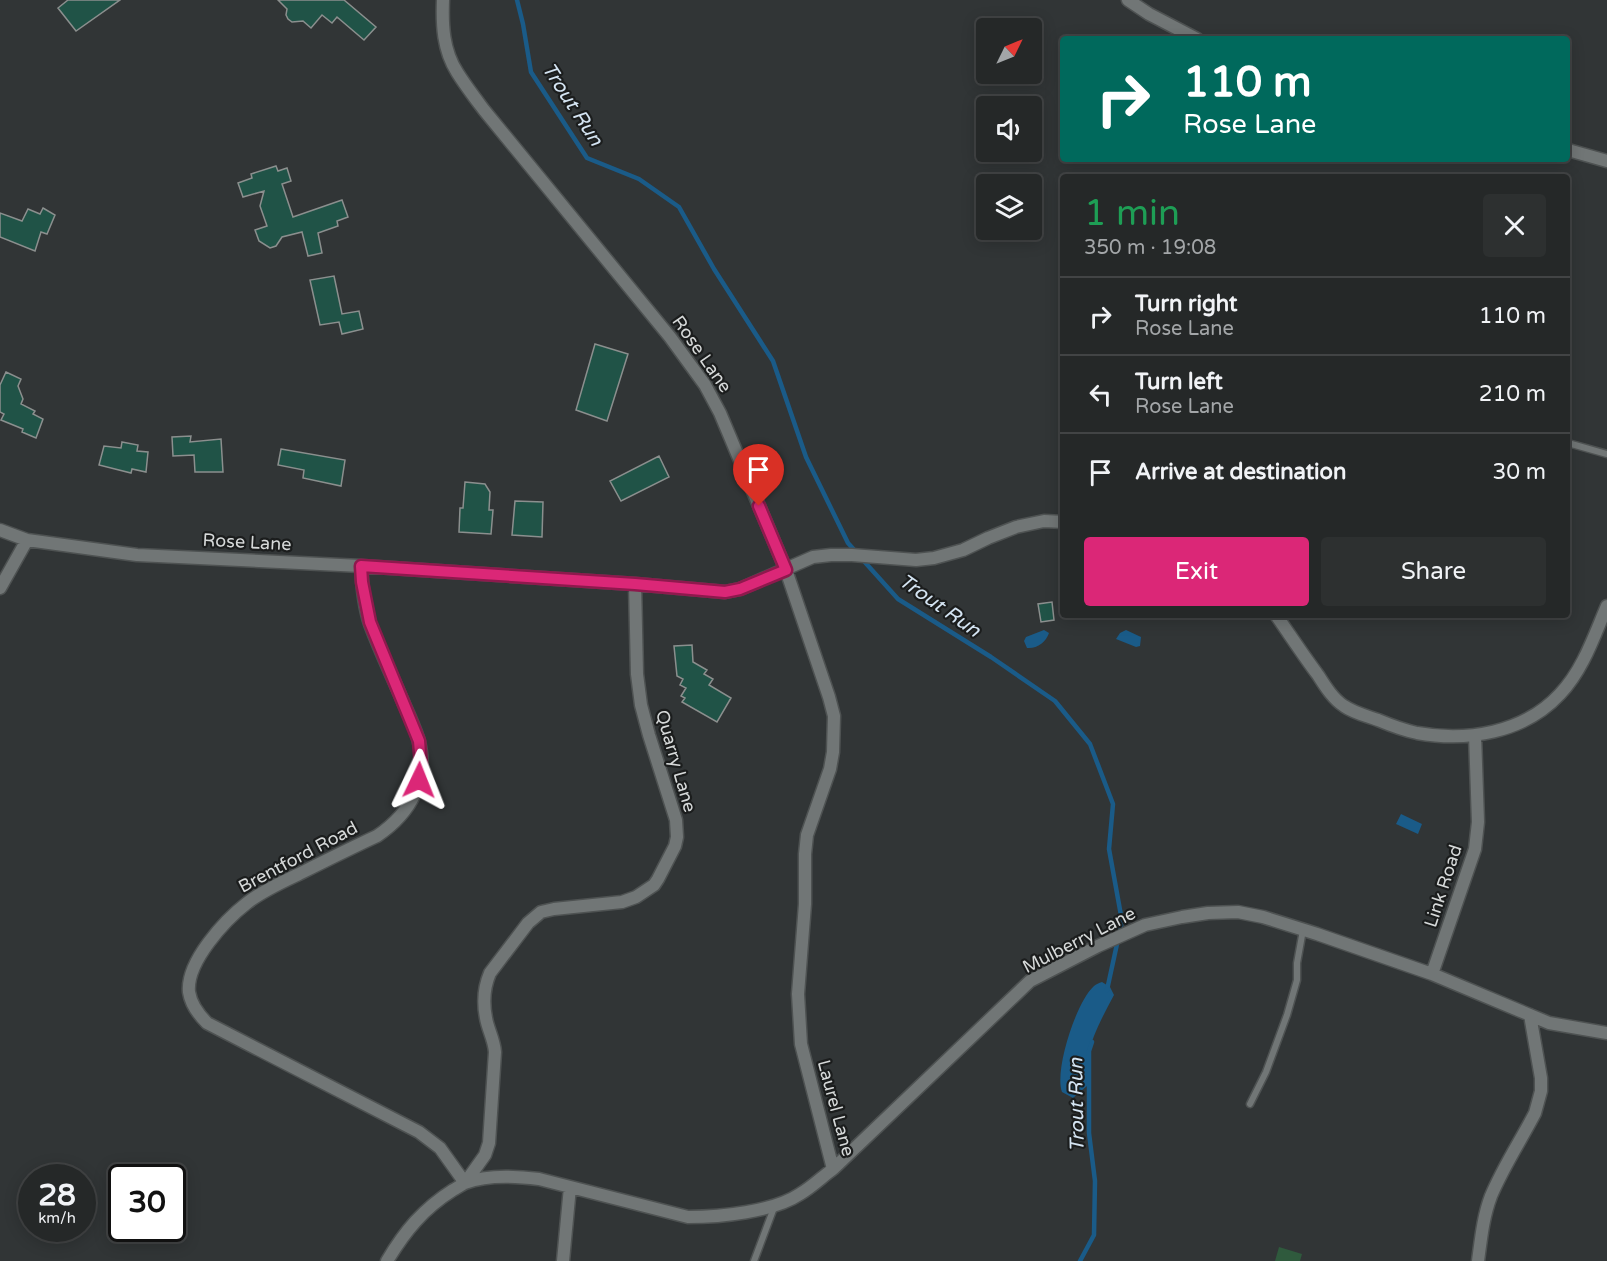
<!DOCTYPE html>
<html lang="en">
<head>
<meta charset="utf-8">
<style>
	body { margin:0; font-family:"Varela Round",sans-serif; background:#2d3030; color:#f1f3f6; height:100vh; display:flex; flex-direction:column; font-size:22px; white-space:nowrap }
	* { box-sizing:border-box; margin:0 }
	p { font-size:20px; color:#a3a6a8 }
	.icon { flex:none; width:33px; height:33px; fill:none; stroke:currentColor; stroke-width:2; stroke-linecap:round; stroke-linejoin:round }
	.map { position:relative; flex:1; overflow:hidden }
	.sheet { position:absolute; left:1060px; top:174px; width:510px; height:444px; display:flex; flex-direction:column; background:#252828; border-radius:6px; box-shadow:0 3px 15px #0003,0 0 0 2px #424445 }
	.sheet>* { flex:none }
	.banner { position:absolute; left:1060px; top:36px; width:510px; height:126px; border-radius:6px; box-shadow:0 3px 15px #0003,0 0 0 2px #424445; background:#00695c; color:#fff; overflow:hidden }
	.needle { width:39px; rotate:47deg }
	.tools { position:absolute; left:976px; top:18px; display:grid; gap:12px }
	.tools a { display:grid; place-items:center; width:66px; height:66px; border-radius:6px; background:#252828; box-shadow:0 3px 15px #0003,0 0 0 2px #424445; font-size:30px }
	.speed { position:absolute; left:18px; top:1164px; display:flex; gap:12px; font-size:30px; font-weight:700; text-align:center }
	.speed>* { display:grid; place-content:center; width:78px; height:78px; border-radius:50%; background:#252828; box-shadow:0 3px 15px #0003,0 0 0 2px #424445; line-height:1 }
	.speed small { font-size:15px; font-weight:400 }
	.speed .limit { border:3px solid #111; border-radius:9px; background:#fff; color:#111 }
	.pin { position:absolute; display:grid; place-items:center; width:51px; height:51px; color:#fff; margin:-62px -26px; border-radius:50% 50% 50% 0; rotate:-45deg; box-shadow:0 0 6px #0007 }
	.pin .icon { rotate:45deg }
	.me { position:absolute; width:66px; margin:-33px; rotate:2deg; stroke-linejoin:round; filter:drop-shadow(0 0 4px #0008) }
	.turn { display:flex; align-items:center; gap:21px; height:126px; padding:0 24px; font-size:27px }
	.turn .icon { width:78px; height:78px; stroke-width:2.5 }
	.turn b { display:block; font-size:42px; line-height:51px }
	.round { display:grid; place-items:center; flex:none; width:63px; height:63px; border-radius:6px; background:#2d3030 }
	.headline { display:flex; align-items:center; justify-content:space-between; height:102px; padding:0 24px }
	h1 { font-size:36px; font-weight:600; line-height:45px; color:#1e9e55 }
	.button { display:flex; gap:12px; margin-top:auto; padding:12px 24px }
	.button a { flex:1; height:69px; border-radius:6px; background:#db2777; color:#fff; font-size:24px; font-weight:600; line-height:69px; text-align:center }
	.button a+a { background:#2d3030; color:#f1f3f6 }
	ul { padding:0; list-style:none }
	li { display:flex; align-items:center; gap:18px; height:78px; padding:0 24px; border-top:2px solid #424445 }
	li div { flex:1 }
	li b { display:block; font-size:22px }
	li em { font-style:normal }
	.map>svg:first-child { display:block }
	.green { fill:#2f5a3d }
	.water { fill:#1a5b88 }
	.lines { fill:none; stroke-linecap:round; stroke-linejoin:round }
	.stream { stroke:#1a5b88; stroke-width:4.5 }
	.building { fill:#205347; stroke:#8b8f8e; stroke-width:1.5 }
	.lane-casing { stroke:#4e5252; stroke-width:9 }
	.street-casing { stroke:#4e5252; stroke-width:15 }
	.lane { stroke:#717676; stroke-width:6 }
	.street { stroke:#717676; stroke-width:12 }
	.route-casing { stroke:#8e194d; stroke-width:15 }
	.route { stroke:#db2777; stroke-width:10 }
	.labels { text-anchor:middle; stroke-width:4.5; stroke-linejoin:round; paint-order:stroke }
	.street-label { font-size:18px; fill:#d6d9d9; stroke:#1b1d1d }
	.water-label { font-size:20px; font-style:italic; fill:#d4e4f2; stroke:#1b1d1d }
</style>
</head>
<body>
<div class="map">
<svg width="1607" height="1261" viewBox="0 0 1607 1261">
	<rect width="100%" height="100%" fill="#313536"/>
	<path class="green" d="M 1279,1247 L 1302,1254 L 1300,1261 L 1275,1261 Z"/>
	<path class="water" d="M 1044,630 L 1049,633 C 1046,642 1037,649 1027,648 L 1024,641 L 1026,637 Z
		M 1126,630 L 1141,637 L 1140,646 L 1136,647 L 1116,639 L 1120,633 Z
		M 1401,814 L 1422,824 L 1418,834 L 1396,824 Z
		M 1102,982 L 1110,987 L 1114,995 C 1104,1014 1092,1035 1088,1057 C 1087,1067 1088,1077 1087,1086 L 1073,1098 L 1062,1092 C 1054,1071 1076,1002 1094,986 C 1096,984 1099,983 1102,982 Z"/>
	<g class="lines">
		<path class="stream" d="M 517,0 L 523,24 L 531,72 L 587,158 L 639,179 L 679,207 L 714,269 L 773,361 L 806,457 L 848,543 L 857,553
			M 862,559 L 898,599 L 991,657 L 1055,701 L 1090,744 L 1113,804 L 1109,849 L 1122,921 L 1107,990
			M 1080,1261 L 1094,1235 L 1095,1181 L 1089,1133 L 1089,1051 L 1092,1042"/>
	</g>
	<path class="building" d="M 68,0 L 120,0 L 76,31 L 58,8 Z
		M 278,0 L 344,0 L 376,27 L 364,40 L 337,17 L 332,23 L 322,15 L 311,28 L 303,21 L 292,22 L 288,19 L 286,15 L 287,9 Z
		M 276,166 L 278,171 L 287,168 L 291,181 L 282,184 L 293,217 L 342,200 L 348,217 L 337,221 L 338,226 L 318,233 L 322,253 L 308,256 L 302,232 L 282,237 L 276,246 L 270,248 L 259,241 L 255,230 L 267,226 L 260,206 L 264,191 L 243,197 L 238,183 L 252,178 L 251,174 Z
		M 43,208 L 55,215 L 47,234 L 41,232 L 35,251 L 0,237 L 0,213 L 22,221 L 28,209 L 40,214 Z
		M 334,276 L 342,314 L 359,311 L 363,329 L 342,334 L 339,322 L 320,325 L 310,280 Z
		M 595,344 L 628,354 L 607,421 L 576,410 Z
		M 6,372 L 21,379 L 18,386 L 23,399 L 21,404 L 35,411 L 33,414 L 43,419 L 36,438 L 22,432 L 23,429 L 1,420 L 4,414 L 0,412 L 0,385 Z
		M 191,436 L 190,442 L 221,439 L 223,472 L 195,472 L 194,455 L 173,456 L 172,437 Z
		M 122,442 L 138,445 L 137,451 L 148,452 L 146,472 L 132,469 L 131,473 L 99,465 L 104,446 L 121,448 Z
		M 281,449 L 345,460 L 341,486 L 303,478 L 304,470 L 278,465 Z
		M 659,456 L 669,477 L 621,501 L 610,481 Z
		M 465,482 L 485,484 L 490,492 L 489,510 L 493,510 L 491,534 L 459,532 L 460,508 L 463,508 Z
		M 515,501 L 543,502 L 542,537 L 512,535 Z
		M 1052,602 L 1054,620 L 1041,622 L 1038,604 Z
		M 692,645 L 693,662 L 707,670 L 704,674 L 713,679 L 709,685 L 731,698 L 717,722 L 682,702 L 685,698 L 681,696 L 686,688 L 680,685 L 683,679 L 677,676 L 674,646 Z"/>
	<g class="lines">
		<g class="lane-casing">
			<path id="lane" d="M 1568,443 L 1607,454
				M 1250,1104 L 1266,1072 L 1287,1015 L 1297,980 L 1297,963 L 1303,930
				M 754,1261 L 775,1205"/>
		</g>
		<g class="street-casing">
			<path id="street" d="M 1128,0 L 1149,14 L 1197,39
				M 1568,150 L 1607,161
				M 0,530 L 27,540 L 137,555 L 361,566 L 635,584 L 725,592 L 740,589 L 813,557 L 831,555 L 852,555 L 916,560 L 934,558 L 963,550 L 988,538 L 1016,527 L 1044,521 L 1064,522
				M 361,566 C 362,585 364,606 370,624 C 380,651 393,678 404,704 C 409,715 414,726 418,738 C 430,779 411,813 377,836 C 351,848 325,861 299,874 C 282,882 262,891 247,903 C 225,920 186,962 189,992 C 191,1005 199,1015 207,1023 L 419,1132 L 440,1148 L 465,1183
				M 0,588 L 27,540
				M 1276,615 C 1290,635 1303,655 1318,675 C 1325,686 1333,699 1344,706 C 1354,713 1367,716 1378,720 C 1390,725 1403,730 1417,733 C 1467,742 1524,733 1560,694 C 1583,670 1594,636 1607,606
				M 1432,974 L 1475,849 L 1478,822 L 1475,735
				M 833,1169 L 1030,981 L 1098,946 L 1145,925 L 1182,917 L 1208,913 L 1238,912 L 1263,917 L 1317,934 L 1432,974 L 1549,1023 L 1607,1033
				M 465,1183 L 485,1155 L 489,1143 L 495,1052 C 494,1039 488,1030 486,1018 C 483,1003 484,987 490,973 L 528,923 L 541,912 L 554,909 L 622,902 L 636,897 L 654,885 L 658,879 L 675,846 L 677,837 L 676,820 L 649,735 L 641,705 L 637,674 L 635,584
				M 387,1261 C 405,1231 423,1209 453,1190 C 457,1188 461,1185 465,1183 C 488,1174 516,1176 539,1179 L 688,1217 C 720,1217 773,1212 800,1194 C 812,1187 822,1177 833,1169 L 801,1044 L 798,994 L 805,904 L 805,854 L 807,835 L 830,769 L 833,752 L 834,716 L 829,697 L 786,570 L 720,413 L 705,385 L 670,337 L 484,110 C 475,98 465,85 457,72 C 443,50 442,25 443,0
				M 563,1261 L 570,1187
				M 1478,1261 C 1481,1239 1483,1217 1491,1196 C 1503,1167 1521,1140 1535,1113 L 1541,1091 L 1541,1078 L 1530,1015"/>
		</g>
		<use href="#lane" class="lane"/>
		<use href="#street" class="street"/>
	</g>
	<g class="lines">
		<g class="route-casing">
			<path id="route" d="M 419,780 L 421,765 L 419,741 L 370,622 L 362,582 L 361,566 L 635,584 L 725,592 L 740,589 L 786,570 L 759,506"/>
		</g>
		<use href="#route" class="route"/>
	</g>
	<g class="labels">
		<g class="street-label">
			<text transform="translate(702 354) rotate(55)" y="6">Rose Lane</text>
			<text transform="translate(247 542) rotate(3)" y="6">Rose Lane</text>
			<text transform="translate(676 761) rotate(74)" y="6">Quarry Lane</text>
			<text transform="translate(298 857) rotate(-28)" y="6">Brentford Road</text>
			<text transform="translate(1443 886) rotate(-72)" y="6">Link Road</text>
			<text transform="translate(1079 940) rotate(-27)" y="6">Mulberry Lane</text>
			<text transform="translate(836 1108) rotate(75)" y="6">Laurel Lane</text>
		</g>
		<g class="water-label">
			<text transform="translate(573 104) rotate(57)" y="7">Trout Run</text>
			<text transform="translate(940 605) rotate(35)" y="7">Trout Run</text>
			<text transform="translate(1076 1105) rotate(-91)" y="7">Trout Run</text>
		</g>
	</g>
</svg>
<div class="tools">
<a><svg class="needle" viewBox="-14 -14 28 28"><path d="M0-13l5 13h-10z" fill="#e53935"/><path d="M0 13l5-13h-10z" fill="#a3a6a8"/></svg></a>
<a><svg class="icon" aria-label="sound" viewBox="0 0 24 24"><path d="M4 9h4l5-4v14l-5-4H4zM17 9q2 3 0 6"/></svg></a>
<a><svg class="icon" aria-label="layers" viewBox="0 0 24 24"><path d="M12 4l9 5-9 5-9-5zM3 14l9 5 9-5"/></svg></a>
</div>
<div class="speed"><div>28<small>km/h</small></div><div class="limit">30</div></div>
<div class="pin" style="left:759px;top:506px;background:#d93025"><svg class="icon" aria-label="arrive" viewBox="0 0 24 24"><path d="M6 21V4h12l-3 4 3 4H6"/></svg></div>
<svg class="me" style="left:419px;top:780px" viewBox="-20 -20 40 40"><path d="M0-17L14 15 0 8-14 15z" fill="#db2777" stroke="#fff" stroke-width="4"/></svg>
<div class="banner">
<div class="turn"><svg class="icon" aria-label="right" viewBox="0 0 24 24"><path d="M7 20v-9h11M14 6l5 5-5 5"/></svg><div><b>110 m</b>Rose Lane</div></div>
</div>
<section class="sheet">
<div class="headline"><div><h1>1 min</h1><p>350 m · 19:08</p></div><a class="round"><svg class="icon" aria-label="close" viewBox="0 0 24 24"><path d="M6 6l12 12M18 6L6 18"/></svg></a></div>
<ul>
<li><svg class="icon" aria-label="right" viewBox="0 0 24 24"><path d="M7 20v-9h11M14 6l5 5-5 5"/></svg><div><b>Turn right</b><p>Rose Lane</p></div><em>110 m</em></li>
<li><svg class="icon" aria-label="left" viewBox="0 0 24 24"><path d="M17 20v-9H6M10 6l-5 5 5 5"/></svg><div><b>Turn left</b><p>Rose Lane</p></div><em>210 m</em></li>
<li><svg class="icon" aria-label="arrive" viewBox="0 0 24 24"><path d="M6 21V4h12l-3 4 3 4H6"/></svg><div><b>Arrive at destination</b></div><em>30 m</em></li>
</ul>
<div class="button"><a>Exit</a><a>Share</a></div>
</section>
</div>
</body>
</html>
